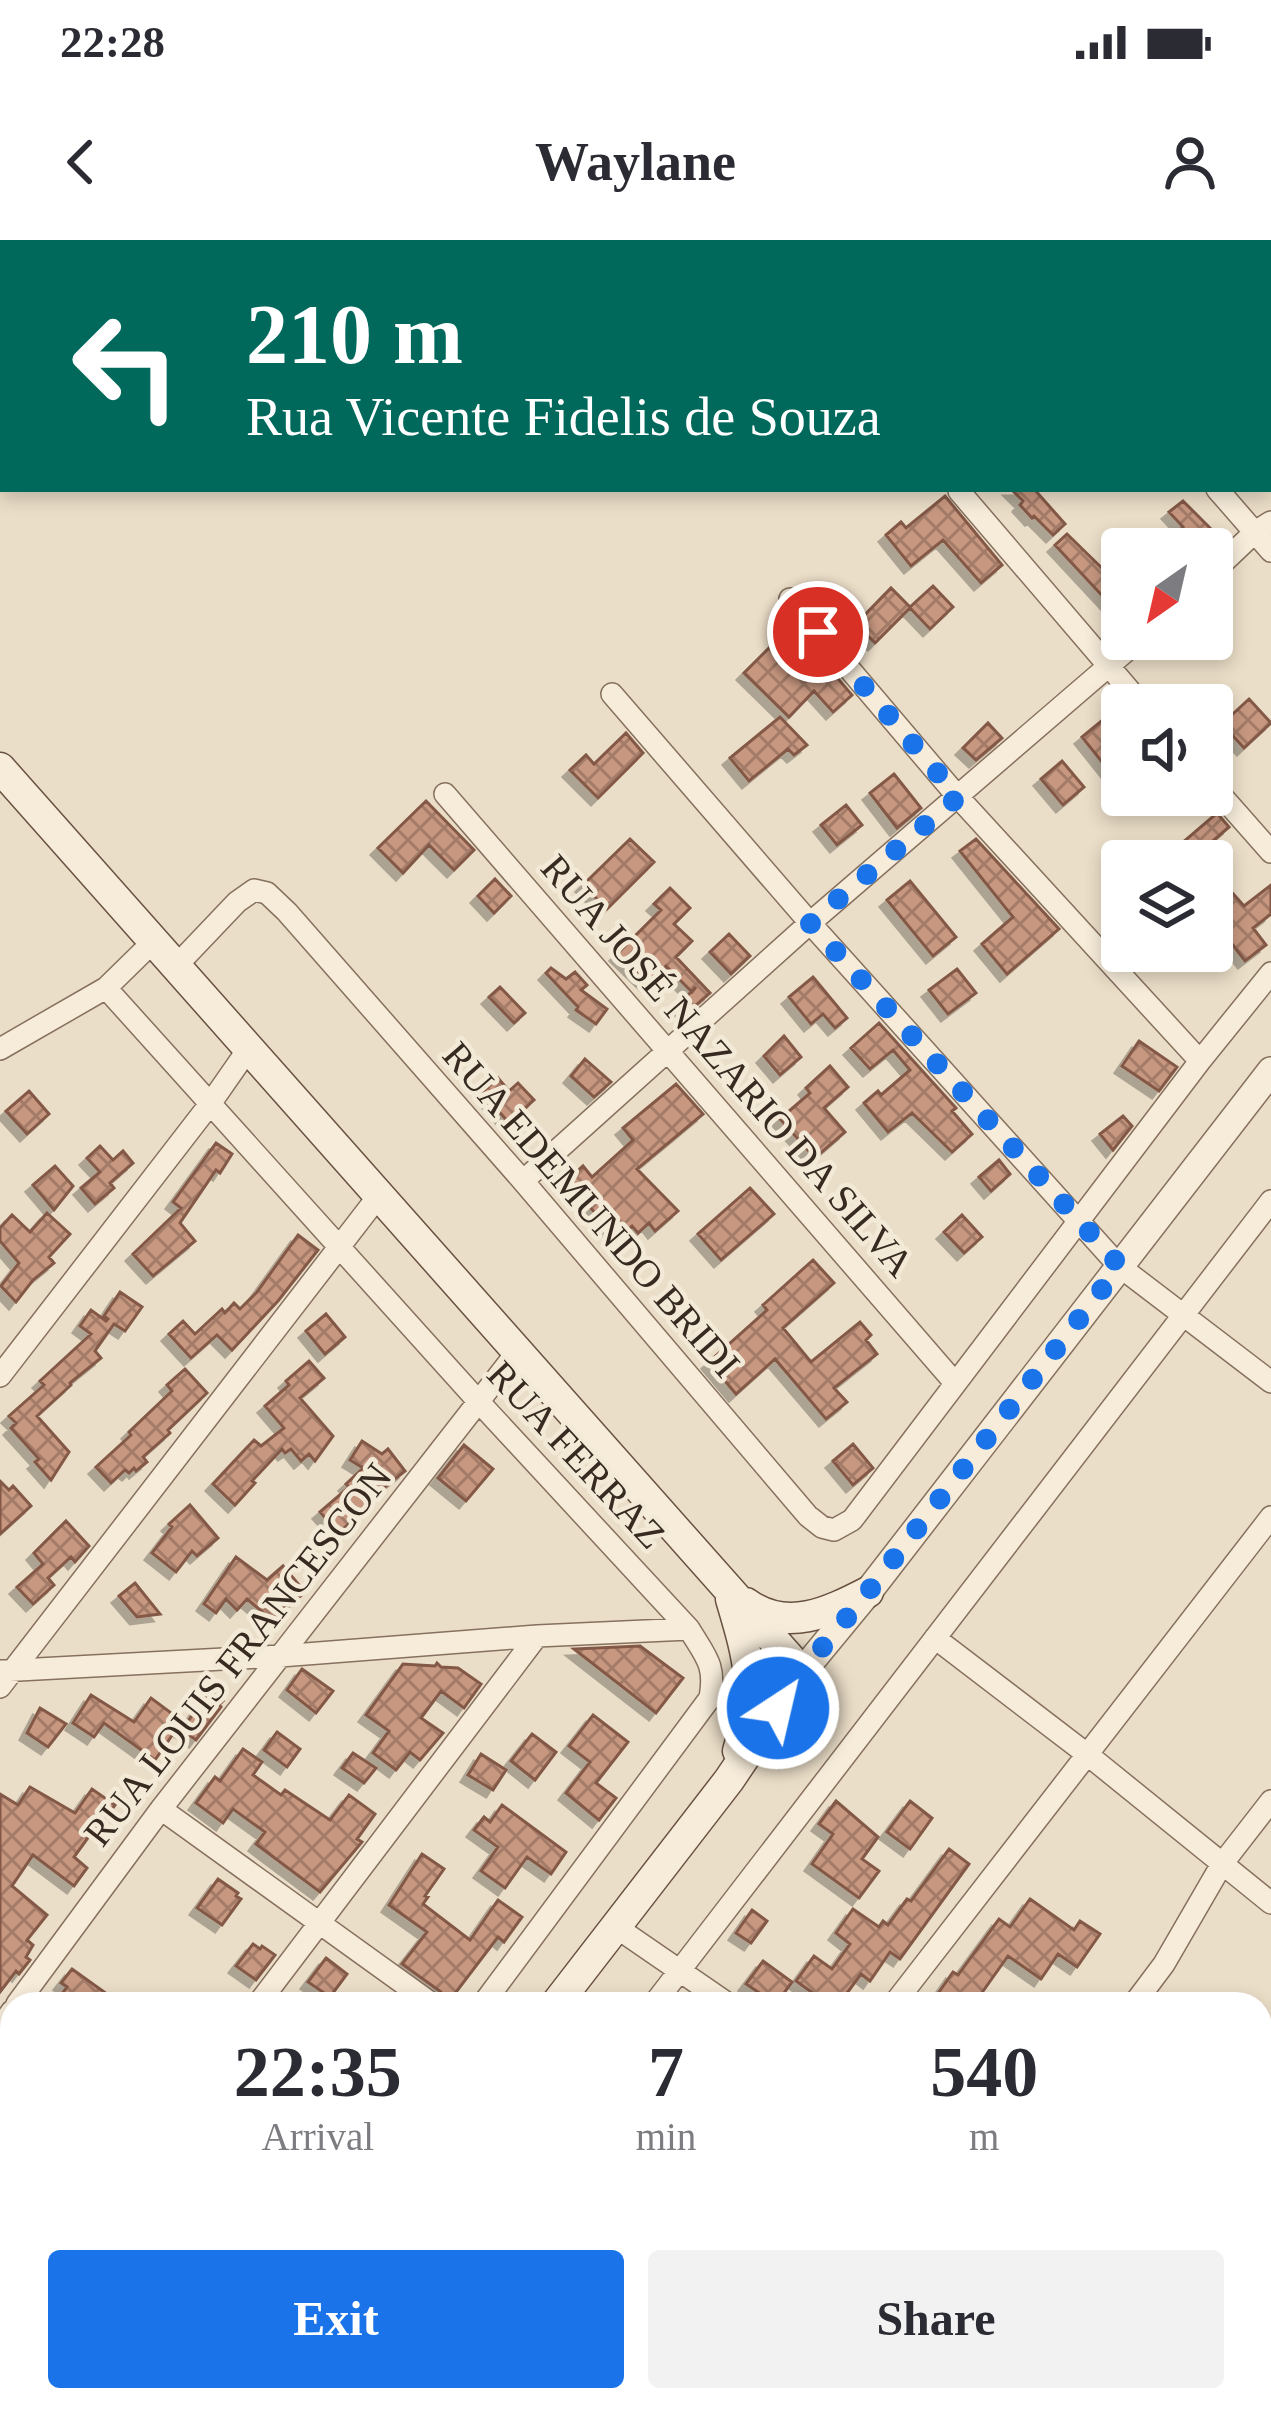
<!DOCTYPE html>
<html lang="en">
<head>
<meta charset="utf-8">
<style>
	body { margin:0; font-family:"Times New Roman",serif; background:#f2f2f3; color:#2b2b33; height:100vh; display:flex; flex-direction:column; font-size:45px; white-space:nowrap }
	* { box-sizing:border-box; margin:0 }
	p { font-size:39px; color:#7c7c81 }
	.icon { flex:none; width:66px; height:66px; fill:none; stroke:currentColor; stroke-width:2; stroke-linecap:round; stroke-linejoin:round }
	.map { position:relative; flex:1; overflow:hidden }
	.sheet { position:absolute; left:0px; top:1752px; width:1272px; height:420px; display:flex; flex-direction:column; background:#fff; border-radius:36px 36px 0 0; box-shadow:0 6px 18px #0003 }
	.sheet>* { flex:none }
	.top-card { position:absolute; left:0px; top:0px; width:1272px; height:252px; box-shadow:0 6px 18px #0003; background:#00695c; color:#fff; overflow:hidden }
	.needle { width:78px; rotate:214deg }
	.fabs { position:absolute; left:1101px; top:288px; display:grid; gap:24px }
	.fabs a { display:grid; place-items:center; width:132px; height:132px; border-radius:12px; background:#fff; box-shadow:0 6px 18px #0003; font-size:60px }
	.pin { position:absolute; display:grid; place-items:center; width:102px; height:102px; color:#fff; margin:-51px; border:6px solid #fff; border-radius:50%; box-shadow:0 3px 12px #0007 }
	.me { position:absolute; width:132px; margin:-66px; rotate:35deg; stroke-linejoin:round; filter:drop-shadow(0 0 9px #0008) }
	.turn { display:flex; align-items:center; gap:42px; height:252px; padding:0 48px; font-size:54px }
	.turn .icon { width:156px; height:156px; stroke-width:2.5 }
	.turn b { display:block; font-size:84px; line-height:102px }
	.eta { display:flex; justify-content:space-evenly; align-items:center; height:204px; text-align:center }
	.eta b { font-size:72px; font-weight:600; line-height:84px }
	.action { display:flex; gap:24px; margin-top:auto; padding:24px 48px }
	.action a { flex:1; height:138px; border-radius:12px; background:#1a73e8; color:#fff; font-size:48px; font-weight:600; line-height:138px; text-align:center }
	.action a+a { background:#f2f2f3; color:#2b2b33 }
	.status { display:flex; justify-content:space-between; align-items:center; height:84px; padding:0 60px; background:#fff; direction:ltr }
	.status svg { height:33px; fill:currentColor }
	header { display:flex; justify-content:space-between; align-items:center; height:156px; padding:0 48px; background:#fff; font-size:54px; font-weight:600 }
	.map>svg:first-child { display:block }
	.building { fill:url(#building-cross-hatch); stroke:#835946; stroke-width:3; filter:url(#shadow) }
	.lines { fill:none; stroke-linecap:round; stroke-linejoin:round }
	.minor-casing { stroke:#86705e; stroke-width:24 }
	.tertiary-casing { stroke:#86705e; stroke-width:30 }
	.secondary-casing { stroke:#685141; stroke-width:33 }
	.minor { stroke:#f7ecda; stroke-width:21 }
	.tertiary { stroke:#f7ecda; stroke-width:27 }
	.secondary { stroke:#f7ecda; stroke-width:30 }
	.route { stroke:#1a73e8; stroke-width:21; stroke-dasharray:0 37.8 }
	.labels { text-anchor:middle; stroke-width:9; stroke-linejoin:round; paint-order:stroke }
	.street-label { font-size:39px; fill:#372a21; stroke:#f3e9d7 }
</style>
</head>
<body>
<div class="status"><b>22:28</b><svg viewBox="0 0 49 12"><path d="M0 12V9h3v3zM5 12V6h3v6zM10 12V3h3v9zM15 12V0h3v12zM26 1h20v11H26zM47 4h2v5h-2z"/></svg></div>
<header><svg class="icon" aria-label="back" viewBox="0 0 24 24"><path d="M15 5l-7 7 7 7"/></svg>Waylane<svg class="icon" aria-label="person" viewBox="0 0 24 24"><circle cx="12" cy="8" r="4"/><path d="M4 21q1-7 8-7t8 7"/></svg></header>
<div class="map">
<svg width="1271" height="2172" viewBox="0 0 1271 2172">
	<defs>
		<pattern id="building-cross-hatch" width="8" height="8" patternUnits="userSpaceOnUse" patternTransform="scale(3)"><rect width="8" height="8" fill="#c79780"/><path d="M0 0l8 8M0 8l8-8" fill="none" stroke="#a27b68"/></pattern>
		<filter id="shadow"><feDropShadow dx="-7" dy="7" stdDeviation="0" flood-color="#0004"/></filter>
	</defs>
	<rect width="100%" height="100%" fill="#ebdec8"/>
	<path class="building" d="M 1011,249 L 1034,249 L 1065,284 L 1053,295 L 1034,276 L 1032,278 L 1020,265 L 1023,261 Z
		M 945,256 L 1002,325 L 981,343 L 943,300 L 911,326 L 886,295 L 901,282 L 906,288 Z
		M 1183,261 L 1217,295 L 1204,309 L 1160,309 L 1183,287 L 1169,272 Z
		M 1067,294 L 1108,334 L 1110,332 L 1122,347 L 1122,377 L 1055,305 Z
		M 933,346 L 953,367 L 930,389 L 910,368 L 875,403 L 856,384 L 891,348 L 910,367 Z
		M 792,385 L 852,455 L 833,472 L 814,451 L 789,477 L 744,433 Z
		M 1249,459 L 1271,483 L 1244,508 L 1222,484 Z
		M 780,477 L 807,505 L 794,515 L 788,509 L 749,541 L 730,518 Z
		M 1104,479 L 1122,502 L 1122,523 L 1110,532 L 1082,497 Z
		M 988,483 L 1002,498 L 976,520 L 963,508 Z
		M 626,493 L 643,513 L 598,558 L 570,530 L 586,515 L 594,524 Z
		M 1062,521 L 1084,547 L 1063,565 L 1041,539 Z
		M 894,534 L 921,568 L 897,588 L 870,553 Z
		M 426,561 L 474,610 L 454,630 L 429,605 L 403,633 L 378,608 Z
		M 846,565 L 862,585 L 837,605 L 821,585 Z
		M 1217,573 L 1229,587 L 1198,614 L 1204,621 L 1161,621 Z
		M 630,599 L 654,622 L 607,669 L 583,645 Z
		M 976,599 L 1059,689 L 1007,734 L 982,704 L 1013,677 L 960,611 Z
		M 1212,630 L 1244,666 L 1271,645 L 1271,674 L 1253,688 L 1266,705 L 1245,721 L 1212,678 Z
		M 495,639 L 511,656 L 494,673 L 478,656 Z
		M 910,641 L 956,697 L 933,716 L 887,660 Z
		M 670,648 L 690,668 L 674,684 L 692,701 L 676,717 L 710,753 L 687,773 L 678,765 L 696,747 L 692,752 L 666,726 L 648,744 L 617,714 L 661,670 L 654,664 Z
		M 729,694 L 750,716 L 731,734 L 710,712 Z
		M 551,728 L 566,739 L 575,732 L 587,745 L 581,750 L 607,769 L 596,784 L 576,770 L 578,767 L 546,733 Z
		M 957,729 L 976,753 L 948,774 L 929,750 Z
		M 813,737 L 847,778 L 835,788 L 823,774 L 811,784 L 789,757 Z
		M 500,747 L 525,773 L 514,783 L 489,757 Z
		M 879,783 L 956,868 L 952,871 L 972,894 L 952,912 L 912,873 L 888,892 L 864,863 L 878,851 L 881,855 L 910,830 L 893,810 L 870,829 L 851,808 Z
		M 784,796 L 801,817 L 780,835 L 764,816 Z
		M 1139,801 L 1177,827 L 1159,851 L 1122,826 Z
		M 585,819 L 611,842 L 594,857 L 571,836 Z
		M 830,826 L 848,847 L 824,868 L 845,892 L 815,918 L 780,879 L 810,853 L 806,848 Z
		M 498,838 L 509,851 L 518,843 L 534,860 L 509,883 L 482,852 Z
		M 676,844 L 703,874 L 637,929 L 678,971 L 655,991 L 649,983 L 638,993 L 632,986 L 618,998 L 566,941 L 583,926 L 592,937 L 633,900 L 623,888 Z
		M 29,851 L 49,874 L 27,894 L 6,871 Z
		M 1123,876 L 1132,886 L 1113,910 L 1100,894 Z
		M 216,903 L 232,914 L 220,933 L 216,930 L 180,983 L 195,1001 L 153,1036 L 133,1014 L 181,968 L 173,962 Z
		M 100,906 L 113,920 L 123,911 L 133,923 L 110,943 L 114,948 L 95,964 L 81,948 L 100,932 L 87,918 Z
		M 999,920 L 1010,934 L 991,951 L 979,937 Z
		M 55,926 L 73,946 L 54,970 L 33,945 Z
		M 750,948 L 774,974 L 721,1020 L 698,994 Z
		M 47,973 L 70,994 L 49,1017 L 54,1023 L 33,1040 L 16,1062 L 1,1046 L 19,1023 L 0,1001 L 0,988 L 12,975 L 30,992 Z
		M 962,975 L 982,997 L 964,1013 L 944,992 Z
		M 298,995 L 318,1010 L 278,1061 L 232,1110 L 217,1095 L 191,1118 L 169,1094 L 183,1081 L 195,1094 L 222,1069 L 225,1073 L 234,1063 L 240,1069 L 257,1052 Z
		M 813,1020 L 834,1043 L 783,1088 L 811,1122 L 860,1082 L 871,1095 L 866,1100 L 877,1114 L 834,1148 L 847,1162 L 826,1179 L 775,1119 L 736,1154 L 709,1122 L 767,1070 L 763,1065 Z
		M 120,1052 L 142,1067 L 125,1091 L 114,1084 L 95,1111 L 101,1118 L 70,1143 L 71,1145 L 37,1176 L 69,1212 L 51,1240 L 35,1222 L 39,1219 L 11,1188 L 16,1183 L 9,1176 L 44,1145 L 40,1141 L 91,1094 L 80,1086 L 91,1070 L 106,1081 L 108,1079 L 104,1076 Z
		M 326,1074 L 345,1097 L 325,1114 L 306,1091 Z
		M 309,1121 L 324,1138 L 300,1158 L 333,1196 L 315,1221 L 309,1214 L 301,1221 L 291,1209 L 285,1213 L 282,1209 L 252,1241 L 255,1243 L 235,1265 L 213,1244 L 254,1200 L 261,1206 L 284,1188 L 265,1166 L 289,1145 L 286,1141 Z
		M 185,1129 L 207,1153 L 168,1190 L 170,1193 L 143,1217 L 147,1222 L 136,1231 L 134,1228 L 129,1233 L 125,1230 L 111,1243 L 96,1227 L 131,1195 L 129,1192 L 172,1151 L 167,1145 Z
		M 362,1201 L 382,1214 L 388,1209 L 405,1231 L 380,1251 L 382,1253 L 339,1293 L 320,1272 L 349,1247 L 346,1244 L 363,1228 L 350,1220 Z
		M 853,1204 L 873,1228 L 853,1245 L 833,1221 Z
		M 464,1205 L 493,1229 L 466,1261 L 438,1238 Z
		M 0,1241 L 9,1250 L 13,1246 L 31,1266 L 0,1294 Z
		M 190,1265 L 218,1298 L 197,1316 L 192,1311 L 176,1332 L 152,1313 L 172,1287 L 169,1284 Z
		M 66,1281 L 89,1306 L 75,1322 L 71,1317 L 48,1338 L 54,1345 L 33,1364 L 17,1347 L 43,1324 L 34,1313 Z
		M 236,1317 L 267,1340 L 283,1326 L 305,1352 L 292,1363 L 290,1360 L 272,1380 L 247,1359 L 237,1370 L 226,1359 L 216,1373 L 204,1364 Z
		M 135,1343 L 160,1374 L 137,1377 L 119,1356 Z
		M 640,1406 L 683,1438 L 656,1473 L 574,1409 Z
		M 437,1423 L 441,1427 L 458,1428 L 481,1444 L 464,1468 L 441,1451 L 421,1478 L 443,1493 L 420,1520 L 410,1512 L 396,1530 L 373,1513 L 389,1491 L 366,1475 L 403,1424 L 435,1426 Z
		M 302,1429 L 333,1451 L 316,1473 L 287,1450 Z
		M 209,1451 L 223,1461 L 219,1465 L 221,1467 L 196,1500 L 182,1490 Z
		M 91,1455 L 134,1482 L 151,1458 L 182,1481 L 155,1520 L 104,1483 L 94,1497 L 73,1483 Z
		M 40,1468 L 66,1484 L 48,1507 L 27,1493 Z
		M 593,1475 L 628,1502 L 596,1543 L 616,1558 L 599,1580 L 566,1553 L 590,1522 L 569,1506 Z
		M 277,1492 L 300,1509 L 287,1527 L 264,1510 Z
		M 532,1494 L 556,1512 L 535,1540 L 511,1521 Z
		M 243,1509 L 262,1522 L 253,1535 L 281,1555 L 285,1550 L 330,1580 L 349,1555 L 375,1574 L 357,1599 L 362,1602 L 320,1652 L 256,1604 L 265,1592 L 233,1569 L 223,1583 L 196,1563 L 215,1537 L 220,1541 Z
		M 353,1513 L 376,1528 L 364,1543 L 342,1528 Z
		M 481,1514 L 506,1530 L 493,1550 L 468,1535 Z
		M 30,1547 L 75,1573 L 92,1549 L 115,1565 L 102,1583 L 100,1581 L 74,1617 L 87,1628 L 74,1646 L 33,1615 L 12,1646 L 47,1675 L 27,1700 L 33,1705 L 26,1717 L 30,1720 L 19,1734 L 16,1731 L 0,1752 L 0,1554 L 18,1565 Z
		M 836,1561 L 878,1597 L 862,1619 L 879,1631 L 859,1658 L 812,1624 L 833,1594 L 819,1584 Z
		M 910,1561 L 932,1578 L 910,1609 L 887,1592 Z
		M 502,1565 L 566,1612 L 551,1634 L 527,1617 L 505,1648 L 481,1631 L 498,1607 L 474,1590 L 484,1577 L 490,1582 Z
		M 949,1609 L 969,1624 L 900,1719 L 890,1712 L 870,1741 L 861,1734 L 839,1764 L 828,1764 L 796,1741 L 814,1716 L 832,1729 L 850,1704 L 836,1693 L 853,1669 L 879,1687 L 883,1681 L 888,1685 L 907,1659 L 911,1661 Z
		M 422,1614 L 444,1629 L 425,1656 L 428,1657 L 423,1664 L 470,1700 L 498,1660 L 522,1677 L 504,1702 L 498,1697 L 447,1764 L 441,1752 L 402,1724 L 427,1692 L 389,1665 Z
		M 218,1639 L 238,1653 L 236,1656 L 241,1659 L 222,1685 L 197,1668 Z
		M 1030,1659 L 1074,1690 L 1080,1681 L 1100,1694 L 1077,1727 L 1058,1714 L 1041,1739 L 1008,1716 L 981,1754 L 996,1764 L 957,1764 L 939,1752 L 953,1732 L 958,1735 L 999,1679 L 1010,1687 Z
		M 752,1670 L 767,1681 L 751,1703 L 736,1693 Z
		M 253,1704 L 260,1709 L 262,1706 L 275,1715 L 256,1740 L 236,1726 Z
		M 326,1718 L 347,1734 L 330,1757 L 308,1742 Z
		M 763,1721 L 792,1742 L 776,1764 L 746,1744 Z
		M 72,1729 L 107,1754 L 99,1764 L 67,1764 L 59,1758 L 67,1747 L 61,1743 Z"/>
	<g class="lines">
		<g class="minor-casing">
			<path id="minor" d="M 914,0 L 919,3
				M 1269,232 L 1271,233
				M 1217,249 L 1271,311
				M 959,251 L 1142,465
				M 1212,333 L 1255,292 L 1271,282
				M 790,359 L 958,557 L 1200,821
				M 612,454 L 810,683 L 1119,1026 L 1271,1142
				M 1212,545 L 1271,612
				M 445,554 L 955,1143
				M 177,725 L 237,662 L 254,650 L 267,653 L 287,672 L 523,941 L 808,1276 L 822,1287 L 834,1290 L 852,1280 L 1200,821 L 1271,733
				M 106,748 L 478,1161 L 689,1389 C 706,1417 716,1425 710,1458 L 483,1764
				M 0,809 L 106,748 L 154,701
				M 523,941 L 810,683 L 1140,399
				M 0,1136 L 210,864 L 249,808
				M 935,1398 L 1088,1515 L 1271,1663
				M 0,1431 L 280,1416 L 537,1396 L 689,1389
				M 0,1447 L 380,954
				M 161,1569 L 432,1764
				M 616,1687 L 728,1764
				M 17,1764 L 161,1569 L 518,1111
				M 258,1764 L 537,1396
				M 654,1764 L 1271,961
				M 894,1764 L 1271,1277
				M 1134,1764 L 1164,1724 L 1222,1624 L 1271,1561
				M 0,1788 L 12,1771
				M 0,1882 L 12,1891
				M 1260,1917 L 1271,1903
				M 0,2100 L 12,2085
				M 826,2160 L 844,2172
				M 1247,2160 L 1263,2172
				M 167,2172 L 177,2160
				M 344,2172 L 353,2160
				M 584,2172 L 593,2160
				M 1080,2172 L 1088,2160"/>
		</g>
		<g class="tertiary-casing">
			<path id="tertiary" d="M 802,1432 L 868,1352 L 1271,831"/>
		</g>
		<g class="secondary-casing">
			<path id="secondary" d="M 0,528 L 802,1432 L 729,1540 L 556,1764
				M 731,1359 C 749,1420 758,1449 738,1511
				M 746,1363 C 787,1393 829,1372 868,1352
				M 245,2172 L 254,2160"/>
		</g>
		<use href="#minor" class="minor"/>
		<use href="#tertiary" class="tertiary"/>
		<use href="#secondary" class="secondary"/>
	</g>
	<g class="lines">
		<path class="route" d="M 778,1468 L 802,1432 L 868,1352 L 1120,1026 L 810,683 L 958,557 L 818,392"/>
	</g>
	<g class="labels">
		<g class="street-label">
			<text transform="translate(728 825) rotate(49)" y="14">RUA JOSÉ NAZARIO DA SILVA</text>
			<text transform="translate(592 969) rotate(49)" y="14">RUA EDEMUNDO BRIDI</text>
			<text transform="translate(577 1214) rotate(47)" y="14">RUA FERRAZ</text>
			<text transform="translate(237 1414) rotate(-52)" y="14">RUA LOUIS FRANCESCON</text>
		</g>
	</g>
</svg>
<div class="fabs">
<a><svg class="needle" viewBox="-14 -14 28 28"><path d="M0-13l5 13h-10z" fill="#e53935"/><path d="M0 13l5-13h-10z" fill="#7c7c81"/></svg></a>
<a><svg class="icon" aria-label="sound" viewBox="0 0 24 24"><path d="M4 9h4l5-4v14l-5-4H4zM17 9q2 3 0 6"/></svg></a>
<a><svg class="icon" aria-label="layers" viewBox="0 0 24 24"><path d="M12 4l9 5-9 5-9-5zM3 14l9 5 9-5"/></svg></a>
</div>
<div class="pin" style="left:818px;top:392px;background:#d93025"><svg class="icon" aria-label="arrive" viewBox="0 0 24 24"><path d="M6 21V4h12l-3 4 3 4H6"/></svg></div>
<svg class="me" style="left:778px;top:1468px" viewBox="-20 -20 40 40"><circle r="17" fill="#1a73e8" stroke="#fff" stroke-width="3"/><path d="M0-11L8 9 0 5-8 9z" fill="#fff"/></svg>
<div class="top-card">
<div class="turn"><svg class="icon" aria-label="left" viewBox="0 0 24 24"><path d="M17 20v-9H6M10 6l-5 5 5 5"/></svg><div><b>210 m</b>Rua Vicente Fidelis de Souza</div></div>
</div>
<section class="sheet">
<div class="eta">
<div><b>22:35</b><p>Arrival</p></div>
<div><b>7</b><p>min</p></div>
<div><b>540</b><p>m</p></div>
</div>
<div class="action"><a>Exit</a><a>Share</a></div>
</section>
</div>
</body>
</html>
